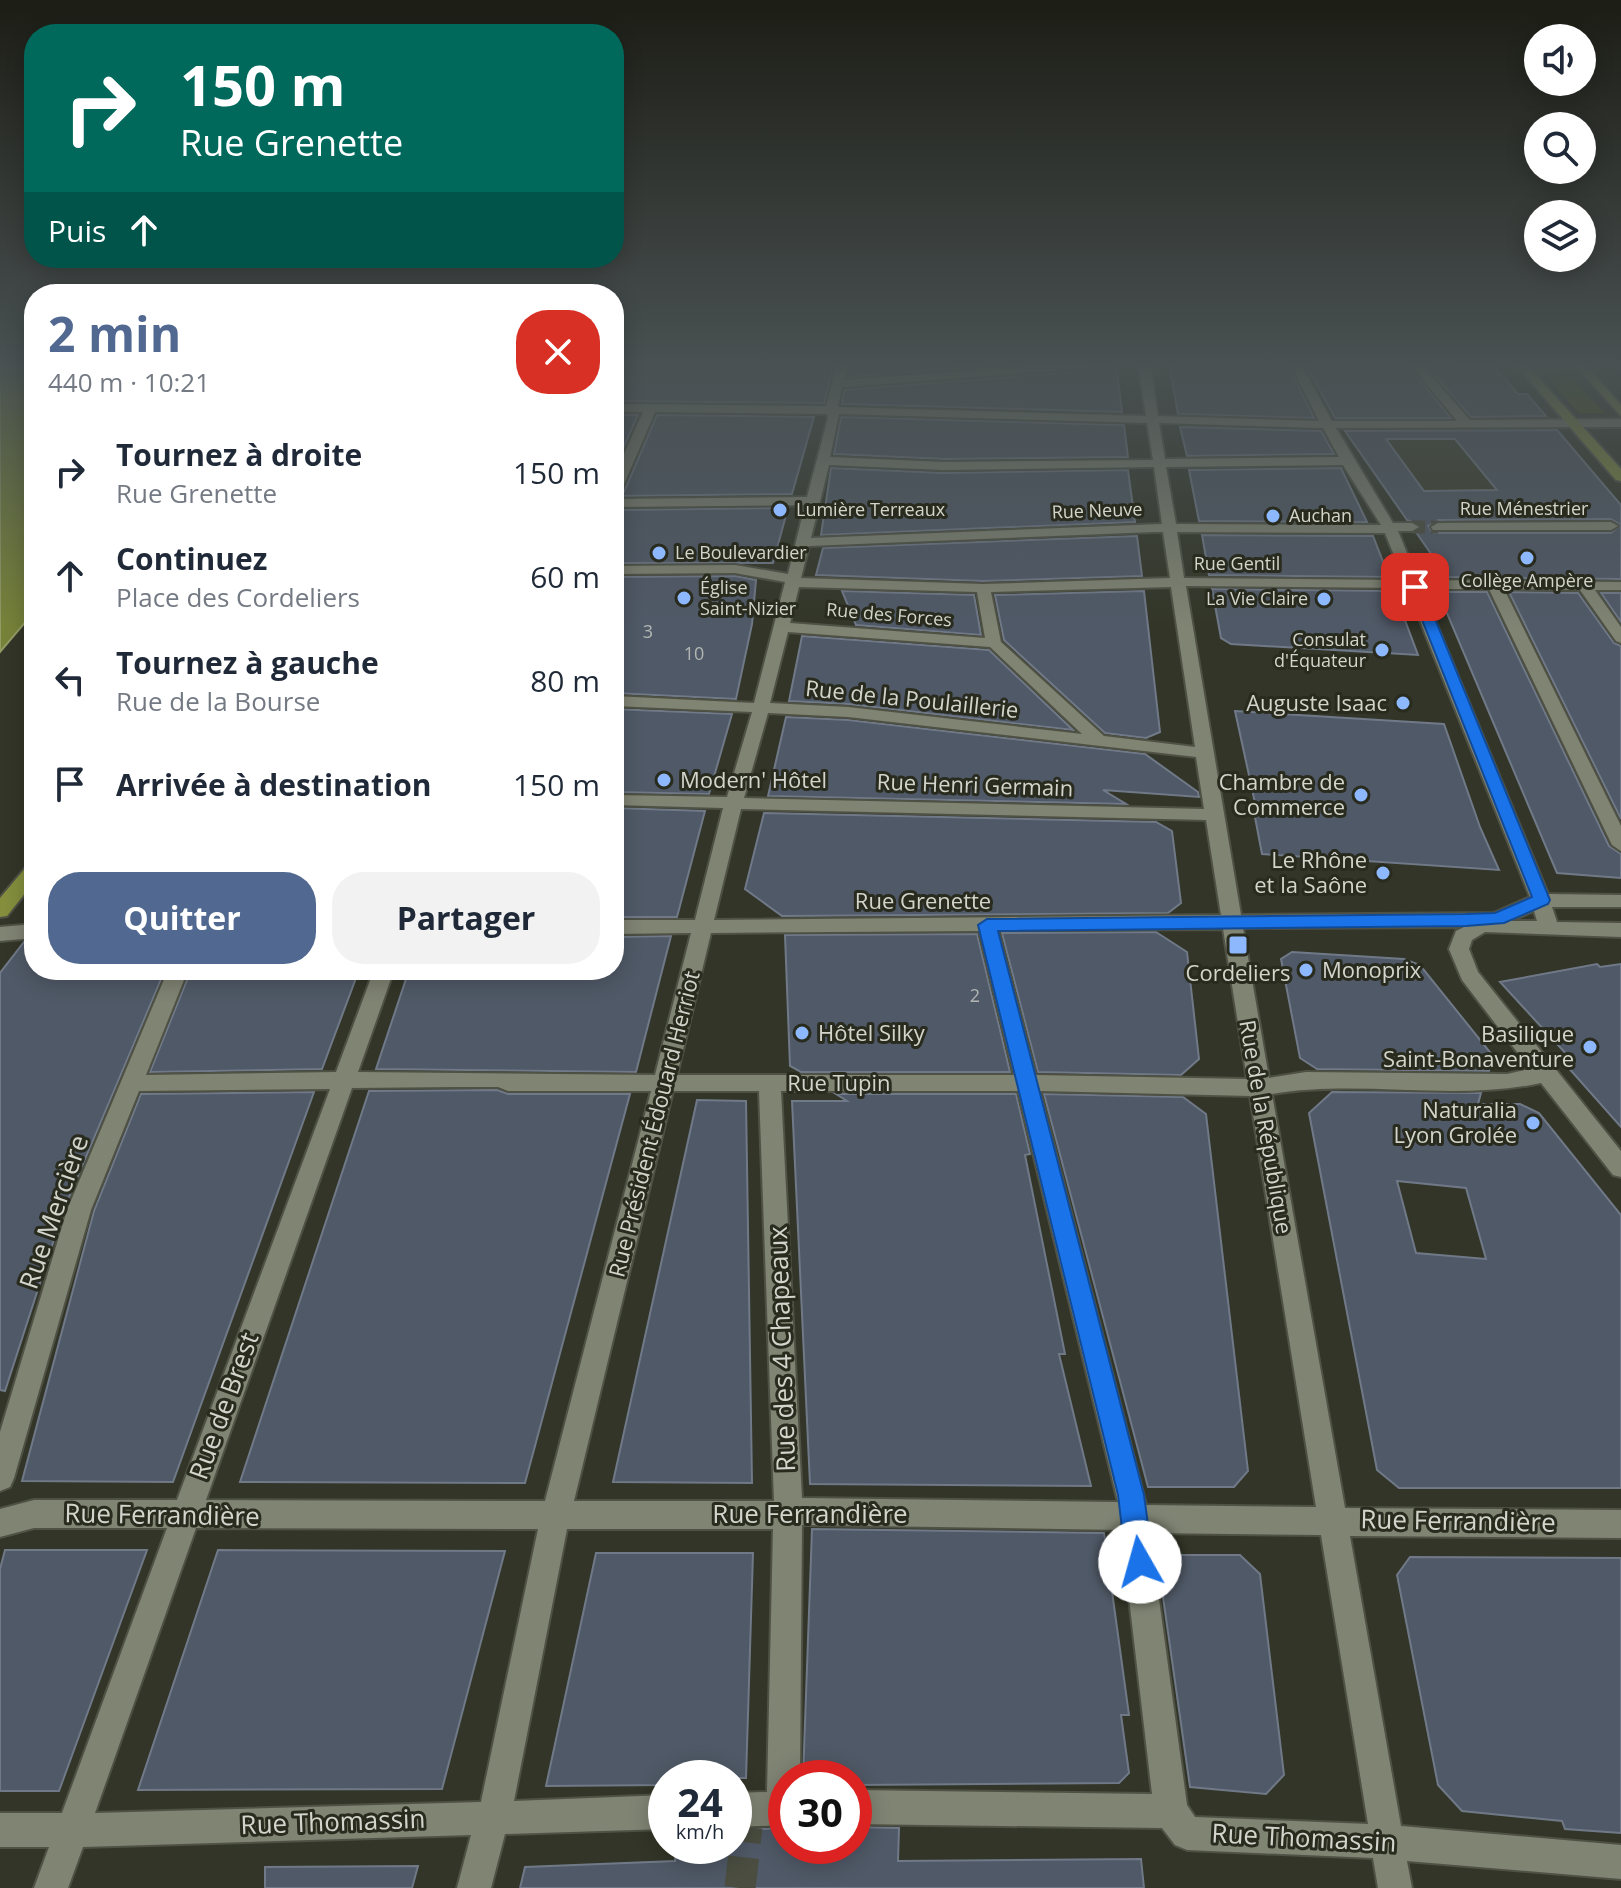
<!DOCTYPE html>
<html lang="fr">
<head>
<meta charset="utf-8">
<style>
	body { margin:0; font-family:"Open Sans",sans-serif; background:#f2f2f3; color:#1f2937; height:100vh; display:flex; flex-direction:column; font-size:30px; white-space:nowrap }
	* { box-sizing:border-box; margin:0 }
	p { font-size:26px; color:#747a83 }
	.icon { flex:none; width:44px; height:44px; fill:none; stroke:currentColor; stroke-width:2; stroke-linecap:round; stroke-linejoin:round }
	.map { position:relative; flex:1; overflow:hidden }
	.side { position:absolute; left:24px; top:284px; width:600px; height:696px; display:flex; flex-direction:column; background:#fff; border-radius:32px; box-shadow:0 4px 20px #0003 }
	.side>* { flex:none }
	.banner { position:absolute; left:24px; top:24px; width:600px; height:244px; border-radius:32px; box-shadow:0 4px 20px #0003; background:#00695c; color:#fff; overflow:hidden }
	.controls { position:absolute; left:1524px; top:24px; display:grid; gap:16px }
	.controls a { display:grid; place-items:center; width:72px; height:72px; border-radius:50%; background:#fff; box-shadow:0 4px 20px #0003; font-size:40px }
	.speed { position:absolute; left:648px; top:1760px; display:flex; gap:16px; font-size:40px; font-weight:700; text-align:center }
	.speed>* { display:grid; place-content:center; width:104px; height:104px; border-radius:50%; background:#fff; box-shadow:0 4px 20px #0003; line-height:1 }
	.speed small { font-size:20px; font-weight:400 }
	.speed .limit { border:12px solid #d22; background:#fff; color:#111 }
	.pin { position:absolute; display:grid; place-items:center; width:68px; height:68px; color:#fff; margin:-34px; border-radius:16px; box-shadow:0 4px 12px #0006 }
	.me { position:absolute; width:88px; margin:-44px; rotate:353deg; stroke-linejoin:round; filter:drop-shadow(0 0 6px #0008) }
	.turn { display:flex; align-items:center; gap:28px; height:168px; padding:0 24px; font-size:36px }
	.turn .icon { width:104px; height:104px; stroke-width:2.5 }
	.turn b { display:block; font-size:56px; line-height:68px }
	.then { display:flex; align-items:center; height:76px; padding:0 24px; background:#0003; gap:16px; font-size:30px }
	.round { display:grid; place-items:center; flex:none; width:84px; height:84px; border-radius:32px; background:#f2f2f3 }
	.overview { display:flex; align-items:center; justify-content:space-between; height:136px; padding:0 24px }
	h1 { font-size:48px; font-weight:700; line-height:60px; color:#516990 }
	.button { display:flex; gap:16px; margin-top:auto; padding:16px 24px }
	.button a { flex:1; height:92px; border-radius:32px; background:#516990; color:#fff; font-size:32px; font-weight:700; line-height:92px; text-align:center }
	.button a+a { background:#f2f2f3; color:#1f2937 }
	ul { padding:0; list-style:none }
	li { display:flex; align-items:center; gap:24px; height:104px; padding:0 24px }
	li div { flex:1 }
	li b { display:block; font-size:30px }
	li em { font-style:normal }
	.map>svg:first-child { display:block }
	.built { fill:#383c27 }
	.green { fill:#464e11 }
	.water { fill:#778239; stroke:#939b65; stroke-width:2 }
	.building { fill:#505967; stroke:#707987; stroke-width:2; fill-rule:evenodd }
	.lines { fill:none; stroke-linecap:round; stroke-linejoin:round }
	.minor-tunnel-far1 { stroke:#4a4d40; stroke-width:13; stroke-dasharray:13 6; stroke-linecap:butt }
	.minor-tunnel { stroke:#4a4d40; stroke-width:31; stroke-dasharray:31 15; stroke-linecap:butt }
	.minor-casing { stroke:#4e5144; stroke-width:4 }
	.major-casing { stroke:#4e5144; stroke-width:4 }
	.minor { fill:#808473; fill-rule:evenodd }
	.major { fill:#848e3d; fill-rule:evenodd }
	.route { fill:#1a73e8; stroke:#114b97; stroke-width:2 }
	.poi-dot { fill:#8eb8fd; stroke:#282b1d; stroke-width:3 }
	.labels { text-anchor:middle; stroke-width:6; stroke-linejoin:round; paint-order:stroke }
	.far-street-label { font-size:18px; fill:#d3d5cc; stroke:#282b1d }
	.far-poi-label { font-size:18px; fill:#d3d5cc; stroke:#282b1d; text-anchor:start }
	.number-label { font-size:18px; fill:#b2b6b3 }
	.street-label { font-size:22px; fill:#d3d5cc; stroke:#282b1d }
	.poi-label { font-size:22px; fill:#d3d5cc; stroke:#282b1d; text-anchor:end }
	.near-street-label { font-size:26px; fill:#d3d5cc; stroke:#282b1d }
</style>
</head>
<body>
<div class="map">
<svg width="1621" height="1888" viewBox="0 0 1621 1888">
	<rect width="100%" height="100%" fill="#323527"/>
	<path class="built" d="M 1554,427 L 1621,505 L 1621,522 L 1528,523 L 1504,495 L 1390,496 L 1343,428 Z"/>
	<path class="green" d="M 1533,364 L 1559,364 L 1605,413 L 1579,413 Z"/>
	<path class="water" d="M 0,364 L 34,364 L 34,612 L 0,652 Z"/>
	<path class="building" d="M 614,364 L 834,364 L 824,403 L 614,401 Z
		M 852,364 L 1009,364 L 848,377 Z
		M 1111,364 L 1117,371 L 1122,412 L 842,404 L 844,390 L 1103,370 Z
		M 1169,364 L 1287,364 L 1314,418 L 1178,414 Z
		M 1305,364 L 1407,364 L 1451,418 L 1335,418 Z
		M 1425,364 L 1495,367 L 1518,394 L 1527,394 L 1546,416 L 1471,417 Z
		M 614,415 L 638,415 L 614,469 Z
		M 657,415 L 814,417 L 792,494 L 618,496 L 624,492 Z
		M 841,417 L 1124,425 L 1128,457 L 944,459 L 834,454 Z
		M 1180,427 L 1321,431 L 1334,454 L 1187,456 Z
		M 1557,430 L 1621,505 L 1621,579 L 1447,577 L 1416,532 L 1422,526 L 1407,520 L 1345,431 ZM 1386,439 L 1455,439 L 1497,490 L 1424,491 ZM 1611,519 L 1621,525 L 1611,533 L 1433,533 L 1428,526 L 1438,520 Z
		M 831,468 L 944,473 L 1128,470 L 1135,522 L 821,535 Z
		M 1341,468 L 1367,522 L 1199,521 L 1189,470 Z
		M 788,508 L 773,563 L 614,563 L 614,510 Z
		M 1202,535 L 1373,536 L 1389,577 L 1209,575 Z
		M 1137,536 L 1142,576 L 983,581 L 816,575 L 823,548 Z
		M 735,576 L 756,580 L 752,624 L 736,699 L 614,693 L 614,577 Z
		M 1212,589 L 1394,591 L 1418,655 L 1231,644 L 1221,638 Z
		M 842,591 L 974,595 L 981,635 L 856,625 Z
		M 1144,591 L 1160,732 L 1146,738 L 1105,733 L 1004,640 L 995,595 Z
		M 1438,592 L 1487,592 L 1609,846 L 1621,854 L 1621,878 L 1557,873 Z
		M 1509,592 L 1578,593 L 1614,643 L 1621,646 L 1621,819 Z
		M 1601,593 L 1621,593 L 1621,622 Z
		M 802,636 L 989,650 L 1073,730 L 848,704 L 789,701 Z
		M 614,709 L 732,714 L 709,794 L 614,792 Z
		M 1235,711 L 1444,724 L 1480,827 L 1499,870 L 1262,854 L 1254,812 L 1257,812 Z
		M 786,717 L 848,720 L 1145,754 L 1198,792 L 1199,797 L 1103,790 L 1126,804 L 768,796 Z
		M 614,808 L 705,811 L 677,917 L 614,917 Z
		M 764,813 L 1156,822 L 1172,831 L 1181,903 L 1168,913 L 782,916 L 745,889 Z
		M 1156,932 L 1187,952 L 1199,1059 L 1181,1075 L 1038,1072 L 1002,933 Z
		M 977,934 L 1010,1072 L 801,1072 L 790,1066 L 785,935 Z
		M 671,936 L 636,1072 L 376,1069 L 409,970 L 614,970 L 614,937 Z
		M 34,941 L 34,970 L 165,970 L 64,1209 L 5,1391 L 0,1390 L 0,973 L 24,942 Z
		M 1292,952 L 1404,959 L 1420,965 L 1493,1056 L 1489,1071 L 1317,1069 L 1300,1058 L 1281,959 Z
		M 1597,964 L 1600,967 L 1621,964 L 1621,1127 L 1566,1065 L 1569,1057 L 1500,982 Z
		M 191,970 L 359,970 L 322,1069 L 150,1072 Z
		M 497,1090 L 508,1094 L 630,1094 L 525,1483 L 240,1482 L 369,1091 Z
		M 314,1092 L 173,1482 L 22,1481 L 94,1211 L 141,1094 Z
		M 1332,1092 L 1481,1093 L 1478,1104 L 1520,1104 L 1539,1113 L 1621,1215 L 1621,1488 L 1399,1488 L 1377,1470 L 1309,1113 ZM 1397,1181 L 1466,1188 L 1486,1259 L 1416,1253 Z
		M 836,1094 L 1016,1094 L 1030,1154 L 1025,1155 L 1065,1354 L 1059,1354 L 1091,1486 L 810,1484 L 792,1101 L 847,1101 Z
		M 1044,1094 L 1183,1097 L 1206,1114 L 1248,1471 L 1234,1487 L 1148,1487 Z
		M 697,1100 L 746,1101 L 752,1483 L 613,1482 Z
		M 812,1529 L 1104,1533 L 1129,1715 L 1121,1715 L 1129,1773 L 1119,1783 L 854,1785 L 854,1778 L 803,1778 Z
		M 5,1550 L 147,1550 L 59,1791 L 0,1791 L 0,1569 Z
		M 218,1550 L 505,1551 L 442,1789 L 138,1790 Z
		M 596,1553 L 753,1553 L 746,1778 L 666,1778 L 666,1785 L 546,1786 Z
		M 1157,1555 L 1240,1555 L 1260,1574 L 1284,1775 L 1266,1794 L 1190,1787 Z
		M 1410,1557 L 1621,1558 L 1621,1833 L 1565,1829 L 1562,1821 L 1462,1811 L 1438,1785 L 1397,1575 Z
		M 854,1827 L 899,1828 L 898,1861 L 1141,1859 L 1144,1888 L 520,1888 L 525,1867 L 675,1861 L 677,1846 L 734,1846 L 734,1830 L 786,1828 L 786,1846 L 854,1846 Z
		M 418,1866 L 412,1888 L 265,1888 L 265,1867 Z"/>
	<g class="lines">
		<path class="minor-tunnel-far1" d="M 1412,527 L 1438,527"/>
		<path class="minor-tunnel" d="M 740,1888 L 747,1827"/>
		<g class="minor-casing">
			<path id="minor" d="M 837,364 L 849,364 L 844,380 L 1053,364 L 1108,364 L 1103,367 L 842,387 L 838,407 L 1146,416 L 1138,364 L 1150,364 L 1158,416 L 1319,421 L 1290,364 L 1301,364 L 1332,421 L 1457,421 L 1410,364 L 1421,364 L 1470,420 L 1621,419 L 1621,427 L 1336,428 L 1393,523 L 1412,523 L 1419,527 L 1412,531 L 1398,531 L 1418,580 L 1621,582 L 1621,590 L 1595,590 L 1621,627 L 1621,643 L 1616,641 L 1580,590 L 1504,589 L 1621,826 L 1621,851 L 1612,845 L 1489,589 L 1422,589 L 1548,894 L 1621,895 L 1621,907 L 1552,907 L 1557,922 L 1621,923 L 1621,937 L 1485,932 L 1472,940 L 1469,949 L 1478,972 L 1621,1151 L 1621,1177 L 1613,1175 L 1541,1083 C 1453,1102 1361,1079 1272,1094 L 1345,1508 L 1621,1510 L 1621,1538 L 1350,1536 L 1401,1826 L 1621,1845 L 1621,1879 L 1407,1861 L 1412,1888 L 1378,1888 L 1373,1858 L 1187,1850 L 1175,1845 L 1162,1828 L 854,1824 L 854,1790 L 1152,1794 L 1121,1530 L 806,1525 L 802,1525 L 800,1778 L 786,1778 L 786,1825 L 734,1827 L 734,1793 L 767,1792 L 773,1529 L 567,1529 L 514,1801 L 666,1795 L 666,1829 L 505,1834 L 491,1888 L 457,1888 L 471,1835 L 83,1847 L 68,1888 L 34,1888 L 49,1847 L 0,1847 L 0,1813 L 62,1813 L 167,1528 L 34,1528 L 0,1537 L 0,1509 L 34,1500 L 177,1500 L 330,1089 L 139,1091 L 91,1210 L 14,1478 L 10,1487 L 0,1491 L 0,1432 L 67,1210 L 168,970 L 188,970 L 146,1075 L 336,1072 L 374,970 L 394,970 L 358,1072 L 655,1075 L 691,933 L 614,934 L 614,920 L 695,920 L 723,808 L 614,805 L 614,795 L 727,797 L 752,712 L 614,706 L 614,696 L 754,703 L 785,582 L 735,573 L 614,574 L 614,566 L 735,565 L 788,574 L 805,505 L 614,507 L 614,499 L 807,497 L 828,418 L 827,414 L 655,412 L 621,491 L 614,495 L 614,476 L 643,412 L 614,412 L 614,404 L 826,406 ZM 839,414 L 1147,423 L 1153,460 L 944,462 L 830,457 ZM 1159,423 L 1323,428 L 1339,457 L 1165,459 ZM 829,465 L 944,470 L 1154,467 L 1162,524 L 811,538 ZM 1343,465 L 1381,525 L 1176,524 L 1166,467 ZM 1154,532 L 1163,532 L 1170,578 L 983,584 L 801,578 L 809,546 ZM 1177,532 L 1385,533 L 1404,580 L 1184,578 ZM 1186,586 L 1407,588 L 1530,897 L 1494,913 L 1241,915 ZM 799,587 L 977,592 L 985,638 L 790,623 ZM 1171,587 L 1195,747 L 1104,736 L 1001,642 L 991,592 ZM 788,632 L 990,647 L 1082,734 L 848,707 L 770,703 ZM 768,713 L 848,717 L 1196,757 L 1204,809 L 744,798 ZM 741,809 L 1206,820 L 1221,915 L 714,920 ZM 1534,911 L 1537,921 L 1510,921 ZM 1464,927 L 1456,931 L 1449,949 L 1462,980 L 1530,1069 L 1507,1074 L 1306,1072 L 1269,1078 L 1243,928 ZM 1223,929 L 1247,1079 L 1036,1075 L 998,930 ZM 979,931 L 1014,1075 L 677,1075 L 711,933 ZM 456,1087 L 498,1087 L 508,1091 L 651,1091 L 545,1501 L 206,1500 L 352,1088 ZM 673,1091 L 759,1091 L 774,1501 L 574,1501 ZM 781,1091 L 1018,1091 L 1118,1502 L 802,1498 ZM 1040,1091 L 1250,1096 L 1316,1507 L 1146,1505 ZM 196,1528 L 538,1529 L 481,1802 L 95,1813 ZM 1150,1533 L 1321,1535 L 1368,1824 L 1195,1817 L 1187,1805 Z
				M 1438,523 L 1611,522 L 1618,526 L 1611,530 L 1433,530 L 1431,527 Z
				M 34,924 L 34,938 L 0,941 L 0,927 Z"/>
		</g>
		<g class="major-casing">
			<path id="major" d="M 1515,364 L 1526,364 L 1621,469 L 1621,481 L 1616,480 Z
				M 1574,364 L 1585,364 L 1621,405 L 1621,416 Z
				M 34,864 L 34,882 L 7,916 L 0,917 L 0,898 L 27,866 Z"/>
		</g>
		<use href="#minor" class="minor"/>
		<use href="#major" class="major"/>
	</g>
	<linearGradient id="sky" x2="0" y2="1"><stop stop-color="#1c1d15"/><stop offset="0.58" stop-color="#495152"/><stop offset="1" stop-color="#495152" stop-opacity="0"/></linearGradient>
	<rect width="1621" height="629" fill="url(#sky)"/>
	<path class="route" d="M 1415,583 L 1422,587 L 1550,900 L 1548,904 L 1504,923 L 1466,926 L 998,931 L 1144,1495 L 1153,1562 L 1149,1571 L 1140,1575 L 1130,1571 L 1126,1562 L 1118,1495 L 978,925 L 987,919 L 1466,914 L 1495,913 L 1532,897 L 1409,587 Z"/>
	<g class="poi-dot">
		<circle cx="780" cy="510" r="8"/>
		<circle cx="1273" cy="516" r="8"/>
		<circle cx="659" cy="553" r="8"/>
		<circle cx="1527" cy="558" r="8"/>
		<circle cx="684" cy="598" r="8"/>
		<circle cx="1324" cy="599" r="8"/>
		<circle cx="1382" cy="650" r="8"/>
		<circle cx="1403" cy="703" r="8"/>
		<circle cx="664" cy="780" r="8"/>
		<circle cx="1361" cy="795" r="8"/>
		<circle cx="1383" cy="873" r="8"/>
		<rect x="1228" y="935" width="20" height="20" rx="4"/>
		<circle cx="1306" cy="970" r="8"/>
		<circle cx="802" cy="1033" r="8"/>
		<circle cx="1590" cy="1047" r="8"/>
		<circle cx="1533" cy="1123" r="8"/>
	</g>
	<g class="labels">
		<g class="far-street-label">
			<text x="1524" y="515">Rue Ménestrier</text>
			<text transform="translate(1097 511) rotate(-2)" y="6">Rue Neuve</text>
			<text x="1237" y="570">Rue Gentil</text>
			<text transform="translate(889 615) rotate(5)" y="6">Rue des Forces</text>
		</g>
		<g class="far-poi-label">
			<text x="796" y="516">Lumière Terreaux</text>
			<text x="1289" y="522">Auchan</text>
			<text x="675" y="559">Le Boulevardier</text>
			<text x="1527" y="587" text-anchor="middle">Collège Ampère</text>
			<text x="700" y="594">Église<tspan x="700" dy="21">Saint-Nizier</tspan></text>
			<text x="1308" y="605" text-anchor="end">La Vie Claire</text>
			<text x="1366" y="646" text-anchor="end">Consulat<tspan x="1366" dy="21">d'Équateur</tspan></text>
		</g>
		<g class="number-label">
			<text x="648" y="638">3</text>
			<text x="694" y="660">10</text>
			<text x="975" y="1002">2</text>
		</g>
		<g class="street-label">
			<text transform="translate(912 699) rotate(6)" y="8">Rue de la Poulaillerie</text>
			<text transform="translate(975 785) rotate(2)" y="8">Rue Henri Germain</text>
			<text x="923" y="909">Rue Grenette</text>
			<text x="839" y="1091">Rue Tupin</text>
			<text transform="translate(654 1124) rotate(-76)" y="8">Rue Président Édouard Herriot</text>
			<text transform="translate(1266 1127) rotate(80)" y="8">Rue de la République</text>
		</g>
		<g class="poi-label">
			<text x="1387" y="711">Auguste Isaac</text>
			<text x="680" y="788" text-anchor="start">Modern' Hôtel</text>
			<text x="1345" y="790">Chambre de<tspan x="1345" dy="25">Commerce</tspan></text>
			<text x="1367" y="868">Le Rhône<tspan x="1367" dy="25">et la Saône</tspan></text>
			<text x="1322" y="978" text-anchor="start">Monoprix</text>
			<text x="1238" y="981" text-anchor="middle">Cordeliers</text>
			<text x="818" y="1041" text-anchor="start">Hôtel Silky</text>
			<text x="1574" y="1042">Basilique<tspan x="1574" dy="25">Saint-Bonaventure</tspan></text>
			<text x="1517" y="1118">Naturalia<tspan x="1517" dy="25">Lyon Grolée</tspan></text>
		</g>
		<g class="near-street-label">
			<text transform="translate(54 1212) rotate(-71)" y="9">Rue Mercière</text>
			<text transform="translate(782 1349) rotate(-92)" y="9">Rue des 4 Chapeaux</text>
			<text transform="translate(224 1406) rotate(-70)" y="9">Rue de Brest</text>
			<text x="810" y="1523">Rue Ferrandière</text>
			<text transform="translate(162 1515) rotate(1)" y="9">Rue Ferrandière</text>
			<text transform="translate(1458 1521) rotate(1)" y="9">Rue Ferrandière</text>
			<text transform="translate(333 1822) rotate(-2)" y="9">Rue Thomassin</text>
			<text transform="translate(1304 1838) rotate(3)" y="9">Rue Thomassin</text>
		</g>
	</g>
</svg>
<div class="controls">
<a><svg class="icon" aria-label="sound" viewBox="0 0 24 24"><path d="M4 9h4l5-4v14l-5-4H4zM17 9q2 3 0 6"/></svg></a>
<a><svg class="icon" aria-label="search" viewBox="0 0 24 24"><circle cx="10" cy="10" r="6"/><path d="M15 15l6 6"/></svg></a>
<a><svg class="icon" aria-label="layers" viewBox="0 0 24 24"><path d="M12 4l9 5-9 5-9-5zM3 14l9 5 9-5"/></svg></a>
</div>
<div class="speed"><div>24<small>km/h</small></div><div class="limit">30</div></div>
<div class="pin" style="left:1415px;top:587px;background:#d93025"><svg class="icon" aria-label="arrive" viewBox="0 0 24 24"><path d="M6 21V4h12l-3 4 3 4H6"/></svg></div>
<svg class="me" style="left:1140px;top:1562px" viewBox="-20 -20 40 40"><circle r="19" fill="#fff"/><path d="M0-13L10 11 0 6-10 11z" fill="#1a73e8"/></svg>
<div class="banner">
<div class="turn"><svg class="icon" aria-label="right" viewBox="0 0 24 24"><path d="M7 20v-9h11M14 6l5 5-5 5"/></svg><div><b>150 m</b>Rue Grenette</div></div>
<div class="then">Puis<svg class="icon" aria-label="ahead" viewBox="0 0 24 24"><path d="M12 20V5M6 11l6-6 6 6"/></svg></div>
</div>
<section class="side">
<div class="overview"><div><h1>2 min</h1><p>440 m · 10:21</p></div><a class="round" style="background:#d93025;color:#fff"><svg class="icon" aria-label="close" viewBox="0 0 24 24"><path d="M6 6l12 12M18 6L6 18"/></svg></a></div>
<ul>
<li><svg class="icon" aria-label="right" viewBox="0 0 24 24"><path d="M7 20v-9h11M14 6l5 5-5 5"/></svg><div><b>Tournez à droite</b><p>Rue Grenette</p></div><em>150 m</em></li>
<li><svg class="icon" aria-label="ahead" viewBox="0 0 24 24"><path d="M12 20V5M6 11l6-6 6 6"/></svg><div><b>Continuez</b><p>Place des Cordeliers</p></div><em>60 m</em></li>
<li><svg class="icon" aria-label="left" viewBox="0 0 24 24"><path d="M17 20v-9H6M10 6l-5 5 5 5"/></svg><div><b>Tournez à gauche</b><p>Rue de la Bourse</p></div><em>80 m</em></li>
<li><svg class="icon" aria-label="arrive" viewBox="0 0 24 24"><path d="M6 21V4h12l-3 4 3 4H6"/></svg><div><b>Arrivée à destination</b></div><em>150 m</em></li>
</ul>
<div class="button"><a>Quitter</a><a>Partager</a></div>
</section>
</div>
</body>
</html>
